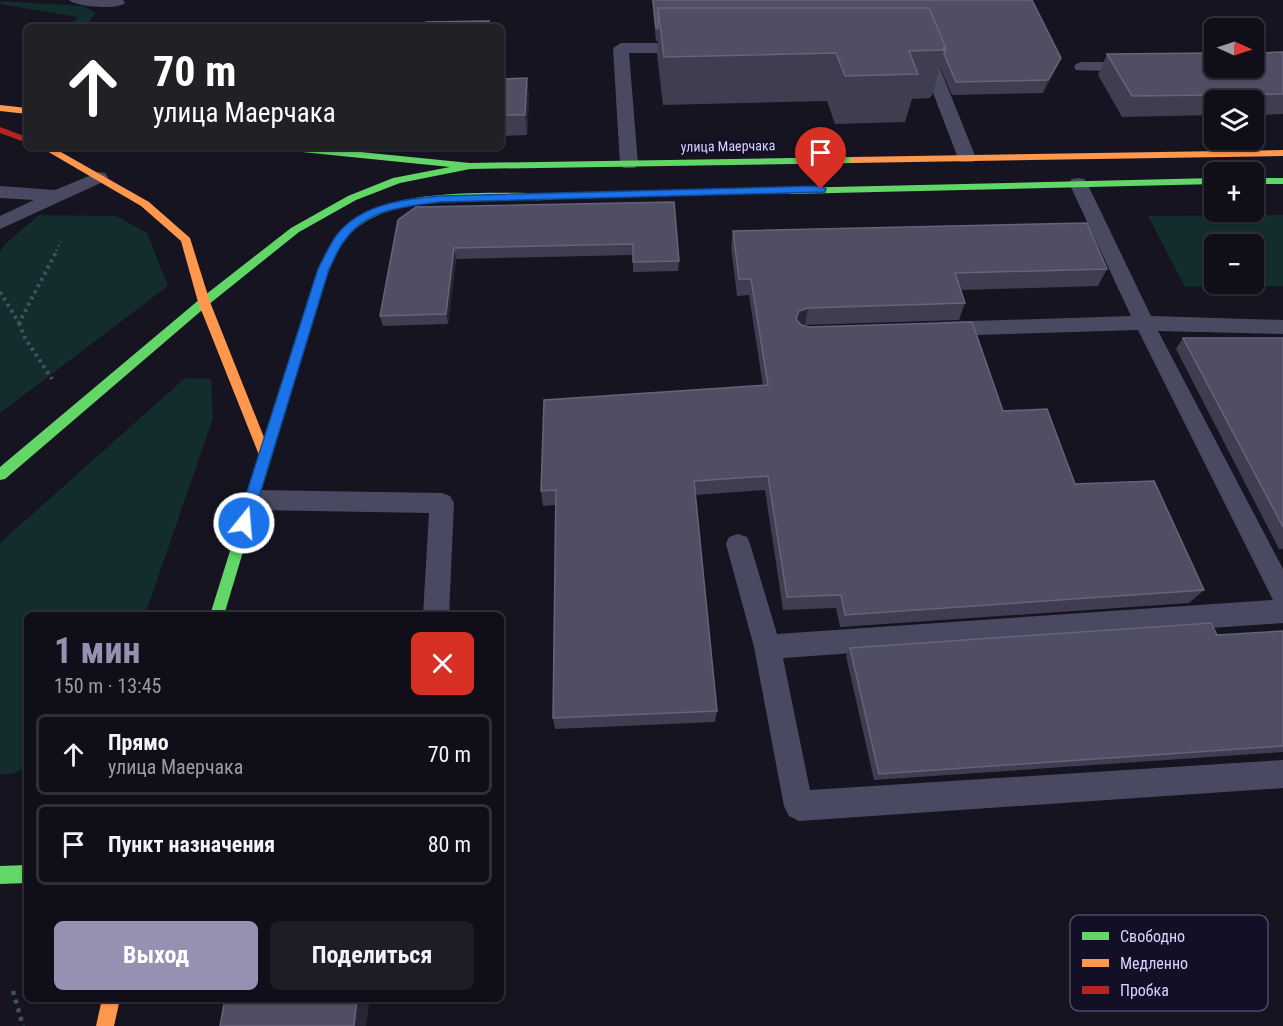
<!DOCTYPE html>
<html lang="ru">
<head>
<meta charset="utf-8">
<style>
	body { margin:0; font-family:"Roboto Condensed",sans-serif; background:#1e1d26; color:#f1f3f6; height:100vh; display:flex; flex-direction:column; font-size:22px; white-space:nowrap }
	* { box-sizing:border-box; margin:0 }
	p { font-size:20px; color:#9c9ca2 }
	.icon { flex:none; width:33px; height:33px; fill:none; stroke:currentColor; stroke-width:2; stroke-linecap:round; stroke-linejoin:round }
	.map { position:relative; flex:1; overflow:hidden }
	.sheet { position:absolute; left:24px; top:612px; width:480px; height:390px; display:flex; flex-direction:column; background:#100f19; border-radius:9px; box-shadow:0 2px 4px #0004,0 0 0 2px #302f38 }
	.sheet>* { flex:none }
	.banner { position:absolute; left:24px; top:24px; width:480px; height:126px; border-radius:9px; box-shadow:0 2px 4px #0004,0 0 0 2px #302f38; background:#202124; color:#fff; overflow:hidden }
	.needle { width:39px; rotate:93deg }
	.tools { position:absolute; left:1204px; top:18px; display:grid; gap:12px }
	.tools a { display:grid; place-items:center; width:60px; height:60px; border-radius:9px; background:#100f19; box-shadow:0 2px 4px #0004,0 0 0 2px #302f38; font-size:30px }
	.pin { position:absolute; display:grid; place-items:center; width:51px; height:51px; color:#fff; margin:-62px -26px; border-radius:50% 50% 50% 0; rotate:-45deg; box-shadow:0 0 6px #0007 }
	.pin .icon { rotate:45deg }
	.me { position:absolute; width:66px; margin:-33px; rotate:17deg; stroke-linejoin:round; filter:drop-shadow(0 0 4px #0008) }
	.turn { display:flex; align-items:center; gap:21px; height:126px; padding:0 30px; font-size:27px }
	.turn .icon { width:78px; height:78px; stroke-width:2.5 }
	.turn b { display:block; font-size:42px; line-height:51px }
	.round { display:grid; place-items:center; flex:none; width:63px; height:63px; border-radius:9px; background:#1e1d26 }
	.headline { display:flex; align-items:center; justify-content:space-between; height:102px; padding:0 30px }
	h1 { font-size:36px; font-weight:700; line-height:45px; color:#9591b1 }
	.cta { display:flex; gap:12px; margin-top:auto; padding:12px 30px }
	.cta a { flex:1; height:69px; border-radius:9px; background:#9591b1; color:#fff; font-size:24px; font-weight:700; line-height:69px; text-align:center }
	.cta a+a { background:#1e1d26; color:#f1f3f6 }
	ul { padding:0; list-style:none }
	li { display:flex; align-items:center; gap:18px; height:81px; margin:0 12px 9px; padding:0 18px; border:3px solid #302f38; border-radius:9px }
	li div { flex:1 }
	li b { display:block; font-size:22px }
	li em { font-style:normal }
	.map>svg:first-child { display:block }
	.green { fill:#132c2d; fill-rule:evenodd }
	.lines { fill:none; stroke-linecap:round; stroke-linejoin:round }
	.path-far2 { stroke:#44505f; stroke-width:2; stroke-dasharray:2 3; stroke-linecap:butt }
	.path-far1 { stroke:#44505f; stroke-width:4; stroke-dasharray:3 4; stroke-linecap:butt }
	.path { stroke:#44505f; stroke-width:4.5; stroke-dasharray:4 5; stroke-linecap:butt }
	.lane { fill:#4a4962; fill-rule:evenodd }
	.fast { fill:#63d668; fill-rule:evenodd }
	.slow { fill:#ff974d; fill-rule:evenodd }
	.jam { fill:#b3261e; fill-rule:evenodd }
	.wall { fill:#403d50 }
	.shaded-wall { fill:#282635 }
	.building { fill:#504e63; stroke:#66637b; stroke-width:1.5 }
	.route { fill:#1a73e8; stroke:#114b97; stroke-width:1.5 }
	.labels { text-anchor:middle; stroke-width:6; stroke-linejoin:round; paint-order:stroke }
	.far-street-label { font-size:14px; fill:#d9d4ff; stroke:#130f26 }
	.key { fill:#130f26; stroke:#4e4a67; stroke-width:1.5 }
	.key-label { font-size:16px; fill:#d9d4ff }
</style>
</head>
<body>
<div class="map">
<svg width="1283" height="1026" viewBox="0 0 1283 1026">
	<rect width="100%" height="100%" fill="#161421"/>
	<path class="green" d="M 0,1 L 83,6 L 96,13 L 85,27 L 67,27 L 78,17 L 0,4 Z
		M 39,215 L 116,216 L 147,233 L 168,286 L 0,413 L 0,252 L 5,244 Z
		M 1283,215 L 1283,286 L 1185,287 L 1148,216 ZM 1215,244 L 1254,244 L 1254,284 L 1215,284 Z
		M 185,378 L 211,379 L 213,418 L 145,615 L 27,615 L 27,768 L 12,774 L 0,774 L 0,543 Z"/>
	<g class="lines">
		<path class="path-far2" d="M 56,251 L 61,241"/>
		<path class="path-far1" d="M 0,292 L 19,323 L 57,250
			M 19,323 L 25,338 L 52,379"/>
		<path class="path" d="M 13,991 L 23,1026"/>
		<path class="lane" d="M 69,0 L 123,0 L 125,3 C 118,10 76,7 69,0 Z
			M 621,43 L 688,43 L 696,48 L 688,53 L 629,53 L 638,164 L 635,168 L 623,168 L 620,164 L 613,48 Z
			M 925,46 L 933,51 L 976,158 L 973,162 L 961,162 L 958,158 L 917,51 Z
			M 1082,62 L 1135,62 L 1143,67 L 1135,72 L 1076,70 L 1074,67 L 1076,64 Z
			M 99,172 L 105,173 L 108,177 L 105,181 L 0,229 L 0,216 L 34,200 L 0,198 L 0,186 L 55,190 Z
			M 1078,178 L 1084,179 L 1087,183 L 1151,316 L 1283,320 L 1283,334 L 1158,331 L 1283,569 L 1283,623 L 783,658 L 810,790 L 1283,760 L 1283,788 L 799,821 L 789,816 L 784,806 L 754,647 L 726,544 L 729,537 L 738,534 L 747,537 L 750,544 L 777,634 L 1273,600 L 1138,330 L 942,336 L 935,334 L 932,329 L 935,324 L 942,322 L 1131,316 L 1069,183 L 1072,179 Z
			M 251,490 L 442,493 L 450,496 L 454,503 L 449,615 L 423,615 L 429,513 L 251,510 L 243,507 L 239,500 L 243,493 Z"/>
		<path class="fast" d="M 277,147 L 311,147 L 470,163 L 853,157 L 858,160 L 853,163 L 470,169 L 400,183 L 356,200 L 299,232 L 208,305 L 5,479 L 0,480 L 0,467 L 200,299 L 291,228 L 348,196 L 393,178 L 450,167 L 282,150 Z
			M 1215,178 L 1215,184 L 790,194 L 785,191 L 790,188 Z
			M 1254,178 L 1283,178 L 1283,184 L 1254,184 Z
			M 557,193 L 561,194 L 561,198 C 544,202 526,199 510,200 C 462,200 392,197 354,230 C 342,241 335,256 328,269 L 224,615 L 210,615 L 318,269 C 325,254 333,238 345,226 C 390,185 499,194 557,193 Z
			M 27,865 L 27,883 L 0,884 L 0,866 Z"/>
		<path class="slow" d="M 0,105 L 27,108 L 27,114 L 0,111 Z
			M 40,147 L 52,147 L 149,202 L 190,238 L 210,302 L 271,455 L 270,459 L 260,459 L 259,455 L 198,302 L 181,241 L 141,206 Z
			M 1283,150 L 1283,156 L 853,163 L 848,160 L 853,157 Z
			M 102,999 L 120,999 L 114,1026 L 96,1026 Z"/>
		<path class="jam" d="M 0,127 L 27,137 L 27,143 L 0,133 Z
			M 790,188 L 794,189 L 794,193 L 557,199 L 552,196 L 557,193 Z"/>
	</g>
	<path class="wall" d="M 652,0 L 1032,0 L 1061,58 L 1055,71 L 1043,93 L 952,95 L 940,67 L 932,96 L 931,96 L 930,98 L 912,99 L 905,122 L 835,124 L 827,101 L 663,105 L 657,55 L 658,41 L 656,41 Z
		M 1283,52 L 1283,114 L 1254,115 L 1254,100 L 1215,100 L 1215,115 L 1122,117 L 1098,75 L 1107,54 Z
		M 527,78 L 529,99 L 527,135 L 501,136 L 501,79 Z
		M 674,202 L 679,261 L 678,271 L 633,272 L 633,255 L 456,259 L 448,324 L 383,326 L 380,316 L 398,220 Z
		M 733,231 L 1107,269 L 1098,286 L 961,290 L 965,303 L 959,320 L 803,325 L 1003,411 L 1075,484 L 1204,590 L 1189,603 L 840,627 L 836,608 L 783,610 L 765,490 L 695,495 L 717,711 L 715,722 L 555,729 L 553,718 L 555,505 L 543,506 L 541,491 L 763,386 L 749,295 L 737,296 L 731,247 Z
		M 1183,338 L 1283,338 L 1283,549 L 1279,549 L 1176,349 Z
		M 1283,631 L 1283,752 L 874,780 L 846,656 L 850,648 L 1217,635 Z"/>
	<path class="shaded-wall" d="M 1061,58 L 1055,71 L 1043,93 L 1048,80 Z
		M 527,78 L 529,99 L 527,135 L 525,115 Z
		M 454,248 L 456,259 L 448,324 L 446,314 Z
		M 808,308 L 805,325 L 796,328 L 796,319 L 799,311 Z
		M 357,999 L 370,999 L 366,1026 L 354,1026 Z"/>
	<path class="building" d="M 653,0 L 1032,0 L 1061,58 L 1048,80 L 956,82 L 944,54 L 946,48 L 929,8 L 658,8 L 658,28 L 656,28 Z
		M 658,8 L 929,8 L 946,48 L 943,48 L 944,50 L 909,51 L 918,74 L 845,76 L 836,53 L 664,57 Z
		M 489,21 L 488,27 L 425,27 L 426,22 Z
		M 1283,52 L 1283,94 L 1132,96 L 1107,54 L 1215,53 L 1215,68 L 1254,68 L 1254,53 Z
		M 527,78 L 525,115 L 501,115 L 501,79 Z
		M 674,202 L 679,261 L 633,262 L 633,244 L 454,248 L 446,314 L 380,316 L 398,220 L 416,207 Z
		M 1087,223 L 1107,269 L 955,273 L 965,303 L 808,308 L 799,311 L 796,319 L 801,325 L 809,327 L 972,322 L 1003,411 L 1047,409 L 1075,484 L 1154,481 L 1204,590 L 845,615 L 841,595 L 787,597 L 768,476 L 694,481 L 717,711 L 553,718 L 556,490 L 541,491 L 544,400 L 768,385 L 751,279 L 739,279 L 733,231 Z
		M 1183,338 L 1283,338 L 1283,527 Z
		M 1211,623 L 1217,635 L 1283,631 L 1283,746 L 879,774 L 850,648 Z
		M 225,999 L 357,999 L 354,1026 L 220,1026 Z"/>
	<path class="route" d="M 821,186 L 826,189 L 825,192 L 440,202 C 406,206 366,209 345,240 C 338,248 334,260 329,269 L 251,523 L 249,527 L 239,527 L 237,523 L 318,269 C 324,258 329,246 336,236 C 360,204 404,199 440,196 Z"/>
	<g class="labels">
		<g class="far-street-label">
			<text transform="translate(728 146) rotate(-1)" y="5">улица Маерчака</text>
		</g>
	</g>
	<rect x="1070" y="915" width="198" height="96" rx="9" class="key"/>
	<rect x="1082" y="932" width="27" height="8" fill="#63d668"/>
	<rect x="1082" y="959" width="27" height="8" fill="#ff974d"/>
	<rect x="1082" y="986" width="27" height="8" fill="#b3261e"/>
	<g class="key-label">
		<text x="1120" y="942">Свободно</text>
		<text x="1120" y="969">Медленно</text>
		<text x="1120" y="996">Пробка</text>
	</g>
</svg>
<div class="tools">
<a><svg class="needle" viewBox="-14 -14 28 28"><path d="M0-13l5 13h-10z" fill="#e53935"/><path d="M0 13l5-13h-10z" fill="#9c9ca2"/></svg></a>
<a><svg class="icon" aria-label="layers" viewBox="0 0 24 24"><path d="M12 4l9 5-9 5-9-5zM3 14l9 5 9-5"/></svg></a>
<a>+</a>
<a>−</a>
</div>
<div class="pin" style="left:821px;top:189px;background:#d93025"><svg class="icon" aria-label="arrive" viewBox="0 0 24 24"><path d="M6 21V4h12l-3 4 3 4H6"/></svg></div>
<svg class="me" style="left:244px;top:523px" viewBox="-20 -20 40 40"><circle r="17" fill="#1a73e8" stroke="#fff" stroke-width="3"/><path d="M0-11L8 9 0 5-8 9z" fill="#fff"/></svg>
<div class="banner">
<div class="turn"><svg class="icon" aria-label="ahead" viewBox="0 0 24 24"><path d="M12 20V5M6 11l6-6 6 6"/></svg><div><b>70 m</b>улица Маерчака</div></div>
</div>
<section class="sheet">
<div class="headline"><div><h1>1 мин</h1><p>150 m · 13:45</p></div><a class="round" style="background:#d93025;color:#fff"><svg class="icon" aria-label="close" viewBox="0 0 24 24"><path d="M6 6l12 12M18 6L6 18"/></svg></a></div>
<ul>
<li><svg class="icon" aria-label="ahead" viewBox="0 0 24 24"><path d="M12 20V5M6 11l6-6 6 6"/></svg><div><b>Прямо</b><p>улица Маерчака</p></div><em>70 m</em></li>
<li><svg class="icon" aria-label="arrive" viewBox="0 0 24 24"><path d="M6 21V4h12l-3 4 3 4H6"/></svg><div><b>Пункт назначения</b></div><em>80 m</em></li>
</ul>
<div class="cta"><a>Выход</a><a>Поделиться</a></div>
</section>
</div>
</body>
</html>
